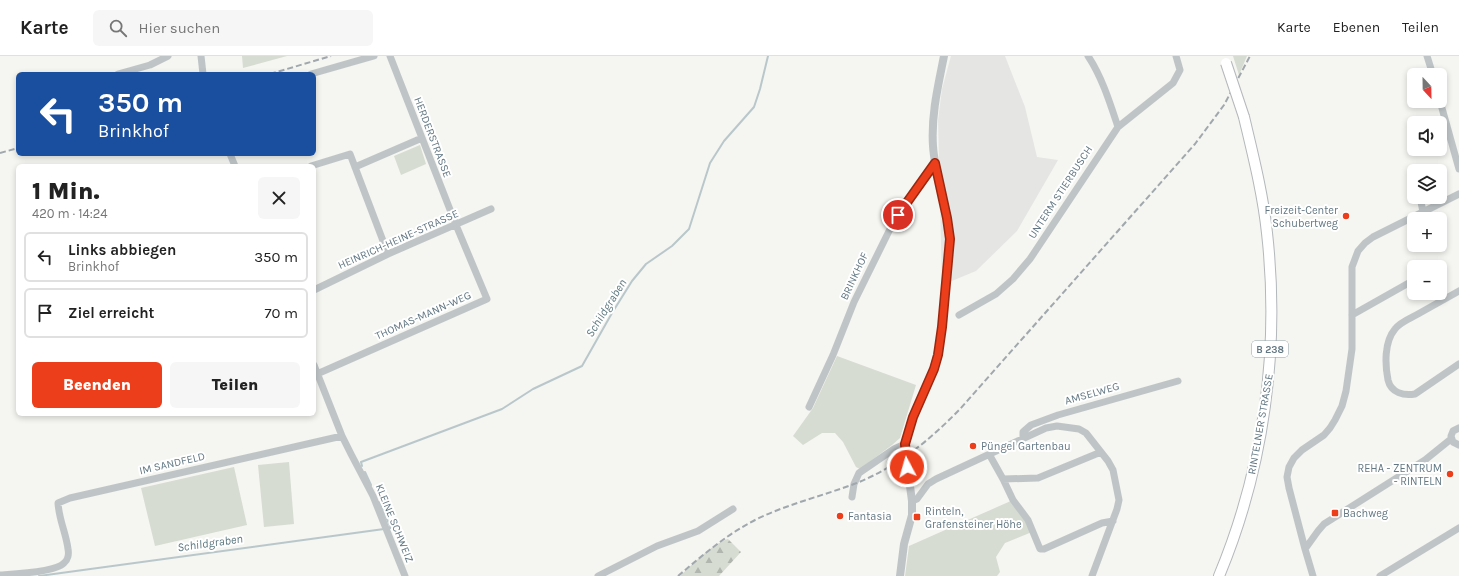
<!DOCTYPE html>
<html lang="de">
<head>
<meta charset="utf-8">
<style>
	body { margin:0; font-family:Karla,sans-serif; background:#f6f6f6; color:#222; height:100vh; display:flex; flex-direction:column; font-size:15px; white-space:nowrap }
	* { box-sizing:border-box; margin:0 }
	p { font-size:13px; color:#767676 }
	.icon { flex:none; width:22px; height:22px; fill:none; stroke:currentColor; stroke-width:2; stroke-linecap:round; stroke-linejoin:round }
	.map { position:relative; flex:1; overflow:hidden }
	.side { position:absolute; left:16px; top:108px; width:300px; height:252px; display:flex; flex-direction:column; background:#fff; border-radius:6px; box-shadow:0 2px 6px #0003 }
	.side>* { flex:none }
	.top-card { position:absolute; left:16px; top:16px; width:300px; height:84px; border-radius:6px; box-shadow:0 2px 6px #0003; background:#1a4fa0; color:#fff; overflow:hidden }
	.needle { width:26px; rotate:158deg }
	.buttons { position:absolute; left:1407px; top:12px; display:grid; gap:8px }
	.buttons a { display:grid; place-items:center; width:40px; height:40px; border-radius:6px; background:#fff; box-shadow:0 2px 6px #0003; font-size:20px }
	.pin { position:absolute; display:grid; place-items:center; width:34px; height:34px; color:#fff; margin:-17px; border:2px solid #fff; border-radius:50%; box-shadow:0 1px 4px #0007 }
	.me { position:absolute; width:44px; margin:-22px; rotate:354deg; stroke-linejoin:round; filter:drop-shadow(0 0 3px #0008) }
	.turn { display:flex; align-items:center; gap:14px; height:84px; padding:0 16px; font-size:18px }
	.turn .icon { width:52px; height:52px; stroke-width:2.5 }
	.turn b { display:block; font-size:28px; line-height:34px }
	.round { display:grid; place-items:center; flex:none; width:42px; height:42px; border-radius:6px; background:#f6f6f6 }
	.summary { display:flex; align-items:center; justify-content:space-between; height:68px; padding:0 16px }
	h1 { font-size:24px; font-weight:800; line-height:30px }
	.primary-button { display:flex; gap:8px; margin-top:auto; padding:8px 16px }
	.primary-button a { flex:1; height:46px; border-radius:6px; background:#ec3e1a; color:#fff; font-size:16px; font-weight:800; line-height:46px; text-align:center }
	.primary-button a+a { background:#f6f6f6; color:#222 }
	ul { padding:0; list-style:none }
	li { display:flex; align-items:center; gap:12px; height:50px; margin:0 8px 6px; padding:0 8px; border:2px solid #e0e0e0; border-radius:6px }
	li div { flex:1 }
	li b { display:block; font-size:15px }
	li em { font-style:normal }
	header { display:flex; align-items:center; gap:24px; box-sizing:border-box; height:56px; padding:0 20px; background:#fff; border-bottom:1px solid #e0e0e0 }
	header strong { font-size:19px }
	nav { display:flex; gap:22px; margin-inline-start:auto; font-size:14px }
	.search { width:280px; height:36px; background:#f6f6f6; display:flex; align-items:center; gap:10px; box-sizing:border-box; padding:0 14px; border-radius:6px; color:#767676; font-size:15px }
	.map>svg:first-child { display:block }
	.built { fill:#e5e6e4 }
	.green { fill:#d6dcd1 }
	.forest { fill:url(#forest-firs) }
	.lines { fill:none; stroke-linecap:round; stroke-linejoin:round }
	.stream { stroke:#b9c7cb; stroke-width:2 }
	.primary-casing { stroke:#b3b8bb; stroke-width:12 }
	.minor { stroke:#bfc5c7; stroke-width:7 }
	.tertiary { stroke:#bfc5c7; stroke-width:8 }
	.primary { stroke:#fff; stroke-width:10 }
	.rail { stroke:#a0a8ad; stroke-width:2; stroke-dasharray:6 3; stroke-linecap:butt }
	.primary-bridge-casing { stroke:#b3b8bb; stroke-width:12; stroke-linecap:butt }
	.primary-bridge { stroke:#fff; stroke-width:10 }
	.route-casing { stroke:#992811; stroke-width:10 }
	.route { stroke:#ec3e1a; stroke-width:7 }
	.poi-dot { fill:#ec3e1a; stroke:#fff; stroke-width:1.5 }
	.labels { text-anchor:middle; stroke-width:4; stroke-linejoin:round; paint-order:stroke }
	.shield { fill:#fff; stroke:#91a0a8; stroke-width:1 }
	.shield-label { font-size:10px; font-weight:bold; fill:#627783 }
	.street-label { font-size:11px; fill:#627783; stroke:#fff }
	.poi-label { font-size:11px; fill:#627783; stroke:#fff; text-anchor:start }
	.water-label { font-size:12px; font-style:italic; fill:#5e7981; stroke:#fff }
</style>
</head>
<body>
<header>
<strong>Karte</strong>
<div class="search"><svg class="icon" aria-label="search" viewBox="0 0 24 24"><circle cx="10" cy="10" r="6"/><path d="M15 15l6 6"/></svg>Hier suchen</div>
<nav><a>Karte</a><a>Ebenen</a><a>Teilen</a></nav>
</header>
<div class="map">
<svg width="1459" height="520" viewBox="0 0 1459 520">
	<defs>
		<pattern id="forest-firs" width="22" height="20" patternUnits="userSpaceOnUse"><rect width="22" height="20" fill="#d6dcd1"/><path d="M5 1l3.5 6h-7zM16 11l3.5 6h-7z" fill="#b1b7af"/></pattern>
	</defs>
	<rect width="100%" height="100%" fill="#f5f5f1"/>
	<path class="built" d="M 951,0 L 1005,0 L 1025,51 L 1037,101 L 1058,104 L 1017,175 L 976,215 L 942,229 L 938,64 L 942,33 Z"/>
	<path class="green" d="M 242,0 L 287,0 L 243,12 Z
		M 1233,0 L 1247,0 L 1239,19 Z
		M 420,89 L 426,108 L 401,119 L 394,100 Z
		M 837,300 L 916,329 L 900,382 L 892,389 L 860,413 L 856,411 L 843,386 L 835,377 L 822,377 L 803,389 L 793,380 L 813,352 Z
		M 289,406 L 294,468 L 264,471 L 258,409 Z
		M 234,411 L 247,469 L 155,490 L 141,432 Z
		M 1013,444 L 1032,476 L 1005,487 L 996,501 L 1000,516 L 997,520 L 905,520 L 909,490 Z"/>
	<path class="forest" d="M 728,483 L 741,496 L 719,520 L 680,520 C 692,509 712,488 728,483 Z"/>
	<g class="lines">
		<path class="stream" d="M 362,410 L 361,406 L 502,353 L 533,333 L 582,310 L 612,257 L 632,225 L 646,208 L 672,190 L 689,173 L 710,107 L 724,85 L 754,51 L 760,33 L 768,0
			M 365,416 L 371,429
			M 379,446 L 391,472 L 389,472
			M 39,520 L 384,473"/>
		<g class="primary-casing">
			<path id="primary" d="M 1219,520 C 1264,412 1280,293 1267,177 C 1263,138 1253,99 1244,61"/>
		</g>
		<path class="minor" d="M 201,0 L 203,18
			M 1427,0 L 1433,19
			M 118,18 L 150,9 L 168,0
			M 311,18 L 374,0
			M 1440,45 L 1459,113
			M 1118,71 L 1173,27 L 1180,14 L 1176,0
			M 230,98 L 235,110
			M 311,110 L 350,98 L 388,198
			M 355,111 L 422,82
			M 1414,112 L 1415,115
			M 1420,141 L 1423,156
			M 314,234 L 388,198 L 491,153
			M 1459,235 C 1445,243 1432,250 1418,258 C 1411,262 1400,266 1395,273 C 1384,286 1385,309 1388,324 C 1391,337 1404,340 1415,338 L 1459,308
			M 959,259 L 996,238 L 1013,223 L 1030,203 L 1118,71 C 1110,47 1102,21 1088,0
			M 1352,259 L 1414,224
			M 317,318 L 487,243 L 456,169 L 390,0
			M 809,351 L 833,299 L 854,246 L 892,169 L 904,149 L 935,107
			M 1459,372 L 1453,375 L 1451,380 L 1453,386 L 1459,389
			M 342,380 L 351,398 L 373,440 L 405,520
			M 1023,382 L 1023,376 L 1031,369 L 1058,359 L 1178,325
			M 989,398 L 1003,423 L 1013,444 L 1028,464 L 1040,493 L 1044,493 L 1102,467 L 1113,465
			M 1003,423 L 1038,422 L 1101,396
			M 852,441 L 854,428 L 859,417 L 894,393 L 905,388
			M 912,445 L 917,443 L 928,428 L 936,423 L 1046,372 L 1057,370 L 1079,373 L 1086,377 L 1108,405 L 1113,414 L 1119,444 L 1117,453 L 1092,520
			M 1305,493 L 1289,432 L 1287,421 L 1289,411 L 1294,402 L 1302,394 L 1324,379 L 1330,372 L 1335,364 L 1342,350 L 1346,335 L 1352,293 L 1352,211 L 1358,195 L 1365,187 L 1373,181 L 1459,138
			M 0,519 C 13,518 56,516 64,507 C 68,504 69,498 68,493 C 66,477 59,464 58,447 L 70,442 L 342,380 L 314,309
			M 598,520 L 657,490 L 698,475 L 733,453
			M 1313,520 L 1305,493 L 1318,475 L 1324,468 L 1425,404 L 1451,383
			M 1380,520 L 1459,472"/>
		<path class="tertiary" d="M 900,520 L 904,488 L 912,459 L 912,445 L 905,393 C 907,364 926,338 934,311 C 944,279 944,243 947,209 C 948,200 950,191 949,182 C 948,151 935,121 933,90 C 931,59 938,30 944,0"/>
		<use href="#primary" class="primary"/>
		<path class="rail" d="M 270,18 L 331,0
			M 0,97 L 18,92
			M 678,520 C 703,499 727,478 757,463 C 788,448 822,440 854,428 C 896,412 930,384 960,353 L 1195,88 L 1224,49 L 1250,0"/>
		<g class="primary-bridge-casing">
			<path id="primary-bridge" d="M 1226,7 L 1244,61"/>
		</g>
		<use href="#primary-bridge" class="primary-bridge"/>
	</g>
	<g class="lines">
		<g class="route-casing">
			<path id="route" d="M 898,159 L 935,107 L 947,162 L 950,183 L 942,271 L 938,299 L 934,313 L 913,361 L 905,388 L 907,411"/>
		</g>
		<use href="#route" class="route"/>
	</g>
	<g class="poi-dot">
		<circle cx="1346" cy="160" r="4"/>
		<circle cx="973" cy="390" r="4"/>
		<circle cx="1450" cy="418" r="4"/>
		<rect x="1331" y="453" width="8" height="8" rx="2"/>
		<circle cx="840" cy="460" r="4"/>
		<rect x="913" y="457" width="8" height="8" rx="2"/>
	</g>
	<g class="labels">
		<rect class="shield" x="1252" y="285" width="36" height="16" rx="3"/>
		<g class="shield-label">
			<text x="1270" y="297">B 238</text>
		</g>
		<g class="street-label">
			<text transform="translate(433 81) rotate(69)" y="4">HERDERSTRASSE</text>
			<text transform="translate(1060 136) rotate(-57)" y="4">UNTERM STIERBUSCH</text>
			<text transform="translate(398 183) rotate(-24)" y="4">HEINRICH-HEINE-STRASSE</text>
			<text transform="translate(854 220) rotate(-65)" y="4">BRINKHOF</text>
			<text transform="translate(423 259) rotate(-24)" y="4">THOMAS-MANN-WEG</text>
			<text transform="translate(1092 337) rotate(-16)" y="4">AMSELWEG</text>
			<text transform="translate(1260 368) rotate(-80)" y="4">RINTELNER STRASSE</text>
			<text transform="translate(172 407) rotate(-13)" y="4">IM SANDFELD</text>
			<text transform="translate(395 467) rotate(68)" y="4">KLEINE SCHWEIZ</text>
		</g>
		<g class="poi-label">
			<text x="1338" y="158" text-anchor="end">Freizeit-Center<tspan x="1338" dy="13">Schubertweg</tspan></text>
			<text x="981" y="394">Püngel Gartenbau</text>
			<text x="1442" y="416" text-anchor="end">REHA - ZENTRUM<tspan x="1442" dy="13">- RINTELN</tspan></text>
			<text x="925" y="459">Rinteln,<tspan x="925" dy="13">Grafensteiner Höhe</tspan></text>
			<text x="1343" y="461">Bachweg</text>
			<text x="848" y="464">Fantasia</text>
		</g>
		<g class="water-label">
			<text transform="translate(606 252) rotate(-58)" y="4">Schildgraben</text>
			<text transform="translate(210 487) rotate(-8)" y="4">Schildgraben</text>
		</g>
	</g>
</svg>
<div class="buttons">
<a><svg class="needle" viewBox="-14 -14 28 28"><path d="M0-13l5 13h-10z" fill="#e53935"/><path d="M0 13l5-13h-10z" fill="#767676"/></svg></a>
<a><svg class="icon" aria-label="sound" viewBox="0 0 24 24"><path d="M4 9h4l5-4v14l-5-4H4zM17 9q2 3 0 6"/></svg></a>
<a><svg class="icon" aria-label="layers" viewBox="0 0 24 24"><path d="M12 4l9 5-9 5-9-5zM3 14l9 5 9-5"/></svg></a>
<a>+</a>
<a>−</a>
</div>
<div class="pin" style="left:898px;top:159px;background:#d93025"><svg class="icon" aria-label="arrive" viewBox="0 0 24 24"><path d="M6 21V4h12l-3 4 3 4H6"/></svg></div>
<svg class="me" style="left:907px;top:411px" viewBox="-20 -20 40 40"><circle r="17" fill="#ec3e1a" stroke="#fff" stroke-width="3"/><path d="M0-11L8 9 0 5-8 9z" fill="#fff"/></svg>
<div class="top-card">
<div class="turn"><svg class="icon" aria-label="left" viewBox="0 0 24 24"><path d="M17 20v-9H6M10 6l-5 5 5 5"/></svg><div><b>350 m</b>Brinkhof</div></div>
</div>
<section class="side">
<div class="summary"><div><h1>1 Min.</h1><p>420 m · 14:24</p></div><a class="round"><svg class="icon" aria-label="close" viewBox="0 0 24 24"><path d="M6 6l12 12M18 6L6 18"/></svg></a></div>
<ul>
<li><svg class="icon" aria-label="left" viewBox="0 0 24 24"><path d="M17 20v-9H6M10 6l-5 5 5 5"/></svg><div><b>Links abbiegen</b><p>Brinkhof</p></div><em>350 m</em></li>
<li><svg class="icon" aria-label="arrive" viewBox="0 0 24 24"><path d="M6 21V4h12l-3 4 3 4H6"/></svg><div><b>Ziel erreicht</b></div><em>70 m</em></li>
</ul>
<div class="primary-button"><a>Beenden</a><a>Teilen</a></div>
</section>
</div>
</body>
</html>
